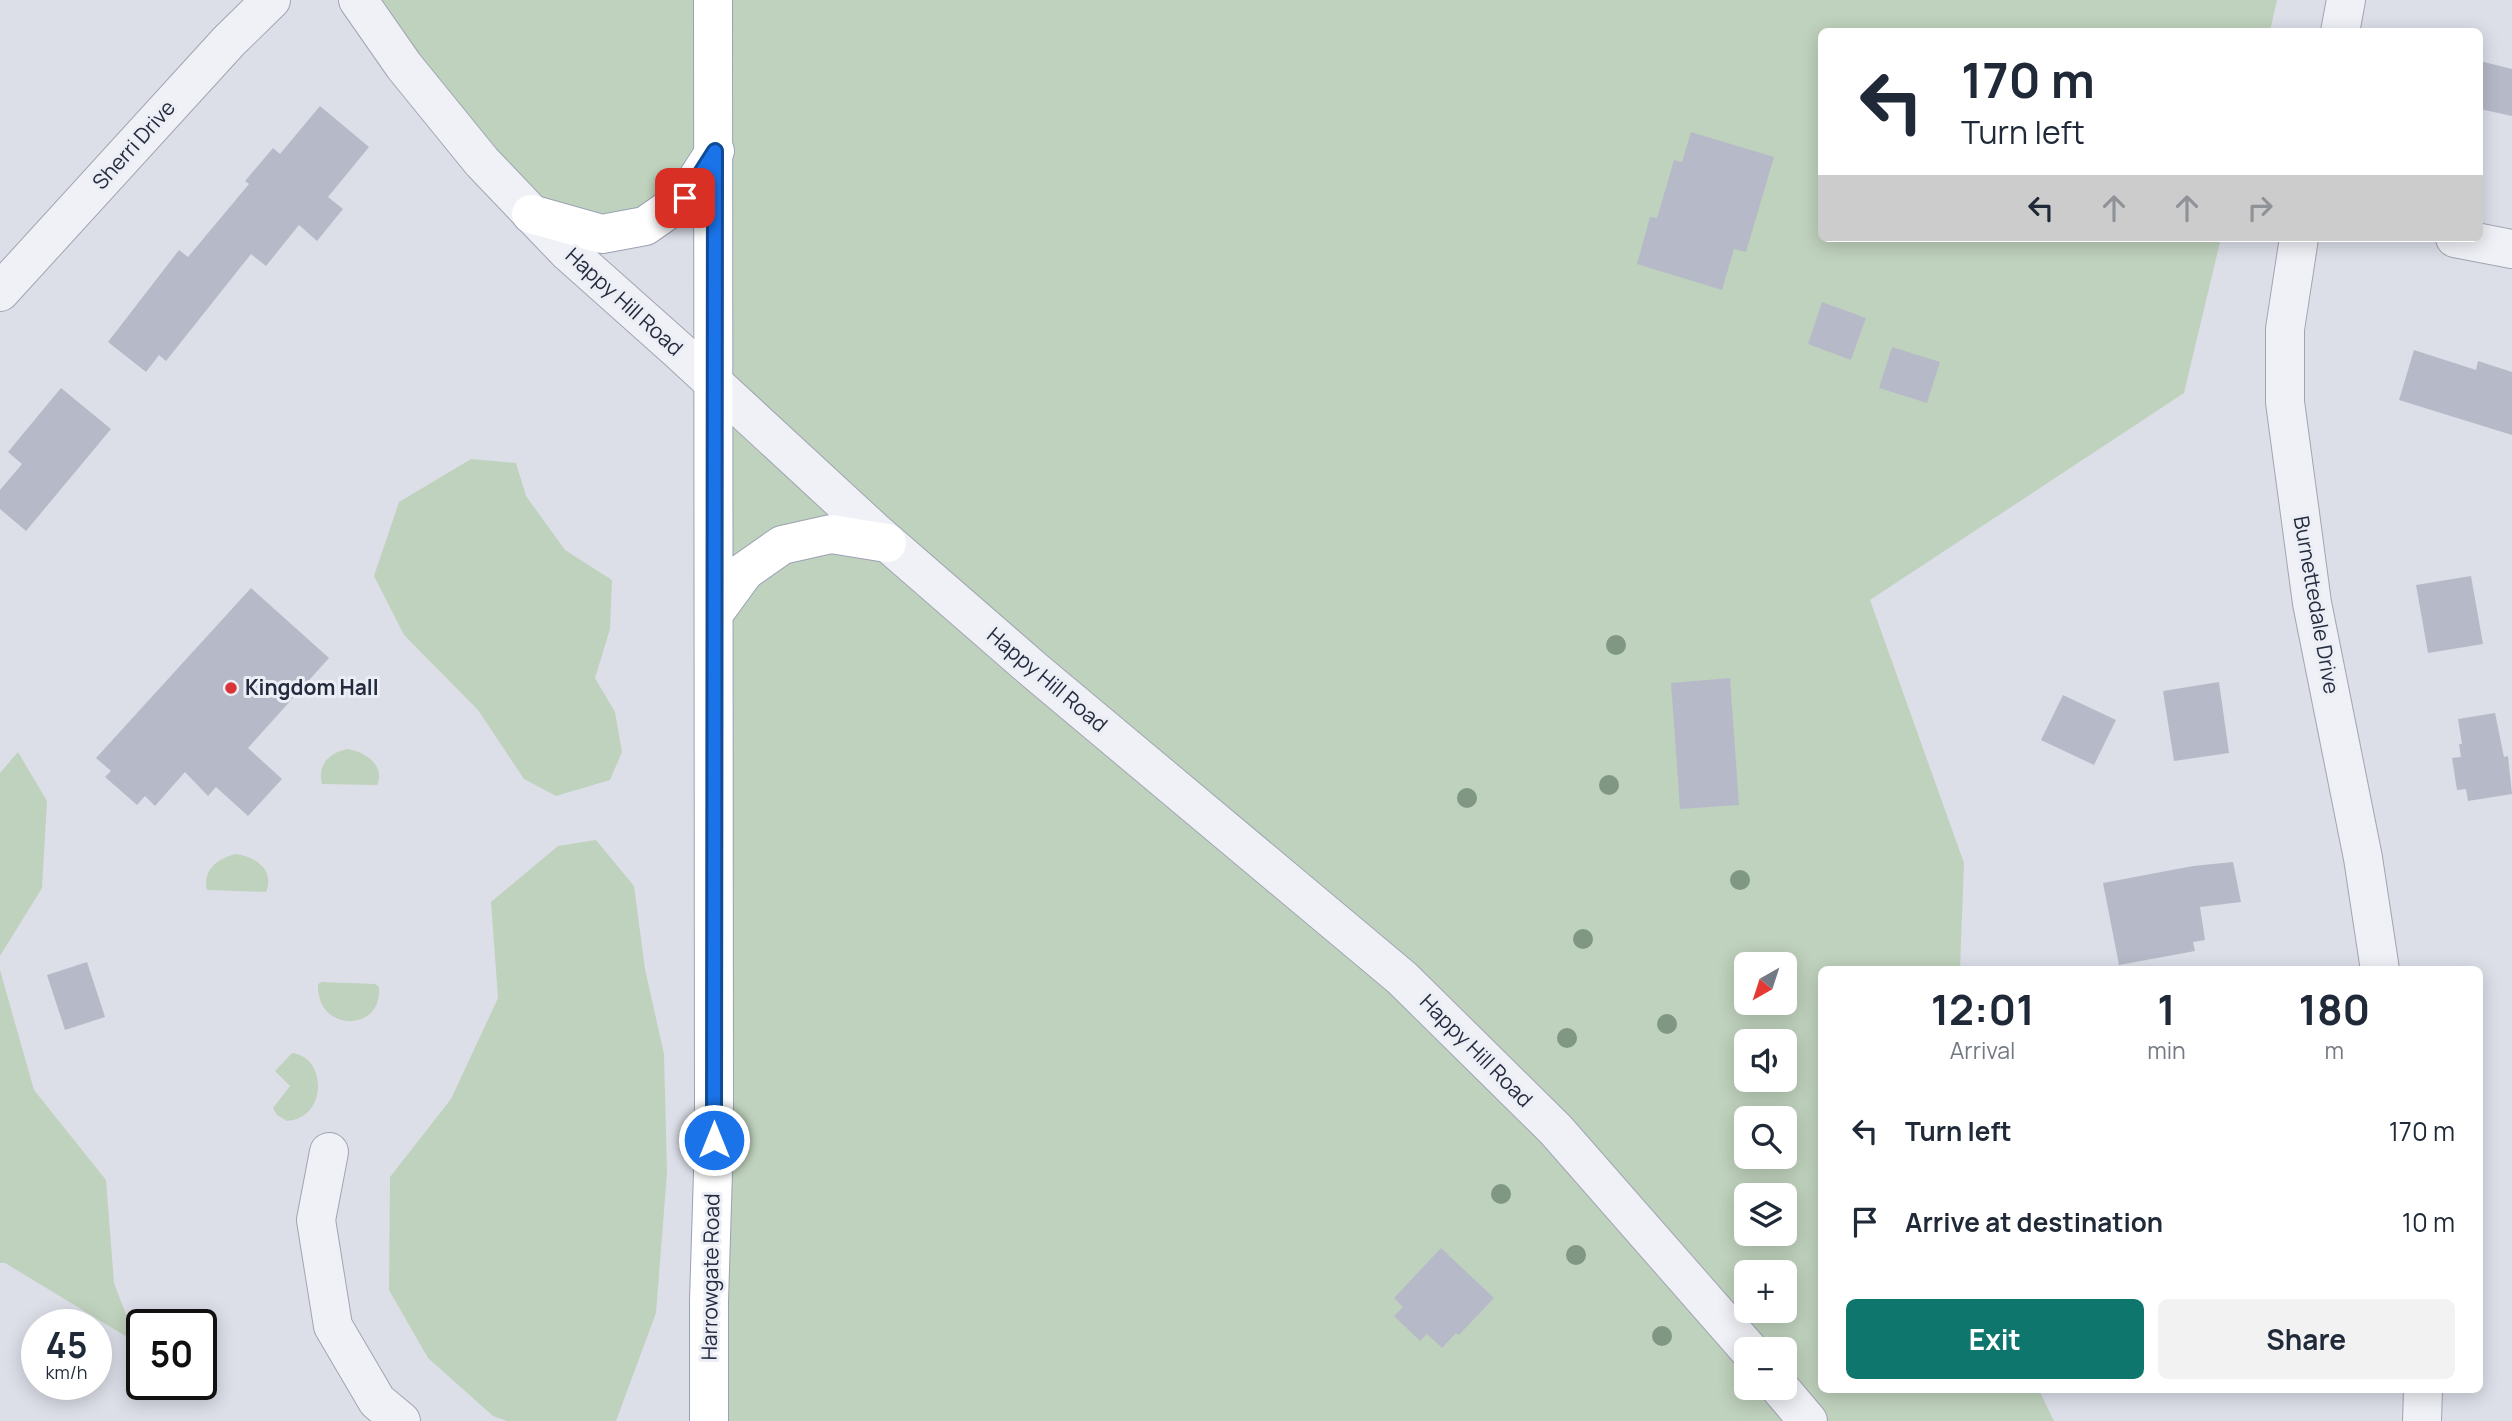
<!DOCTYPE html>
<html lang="en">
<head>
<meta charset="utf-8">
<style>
	body { margin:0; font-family:Manrope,sans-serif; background:#f2f2f3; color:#1f2937; height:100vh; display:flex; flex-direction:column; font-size:26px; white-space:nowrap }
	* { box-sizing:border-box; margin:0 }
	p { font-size:23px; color:#747a83 }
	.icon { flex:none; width:38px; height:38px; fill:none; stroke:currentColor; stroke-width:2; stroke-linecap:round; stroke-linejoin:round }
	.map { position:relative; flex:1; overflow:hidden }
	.side { position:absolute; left:1818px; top:966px; width:665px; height:427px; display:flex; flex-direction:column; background:#fff; border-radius:10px; box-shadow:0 4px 18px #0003 }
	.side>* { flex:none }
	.banner { position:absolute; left:1818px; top:28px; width:665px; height:214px; border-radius:10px; box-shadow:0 4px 18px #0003; background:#fff; color:#1f2937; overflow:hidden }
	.needle { width:46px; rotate:219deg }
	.buttons { position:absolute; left:1734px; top:952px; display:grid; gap:14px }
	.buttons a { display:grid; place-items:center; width:63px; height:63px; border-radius:10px; background:#fff; box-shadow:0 4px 18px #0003; font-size:35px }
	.speed { position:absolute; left:21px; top:1309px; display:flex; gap:14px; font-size:35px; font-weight:700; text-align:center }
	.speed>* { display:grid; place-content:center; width:91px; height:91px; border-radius:50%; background:#fff; box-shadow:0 4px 18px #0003; line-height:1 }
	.speed small { font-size:18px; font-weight:400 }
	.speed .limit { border:4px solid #111; border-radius:10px; background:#fff; color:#111 }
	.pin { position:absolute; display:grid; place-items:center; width:60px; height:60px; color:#fff; margin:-30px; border-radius:14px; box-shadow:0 4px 10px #0006 }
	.me { position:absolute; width:77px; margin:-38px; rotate:0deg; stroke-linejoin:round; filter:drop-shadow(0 0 5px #0008) }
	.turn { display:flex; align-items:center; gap:24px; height:147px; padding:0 28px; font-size:32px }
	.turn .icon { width:91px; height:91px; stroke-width:2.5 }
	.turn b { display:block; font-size:49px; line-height:60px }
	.lanes { display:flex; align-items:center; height:66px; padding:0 28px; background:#0003; justify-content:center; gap:35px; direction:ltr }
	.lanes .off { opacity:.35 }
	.eta { display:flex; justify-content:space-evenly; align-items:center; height:119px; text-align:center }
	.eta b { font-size:42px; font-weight:700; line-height:49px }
	.button { display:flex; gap:14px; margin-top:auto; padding:14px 28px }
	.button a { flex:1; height:80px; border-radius:10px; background:#0f766e; color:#fff; font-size:28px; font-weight:700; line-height:80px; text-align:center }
	.button a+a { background:#f2f2f3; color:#1f2937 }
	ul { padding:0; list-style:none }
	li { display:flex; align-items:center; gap:21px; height:91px; padding:0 28px }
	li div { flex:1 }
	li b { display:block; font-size:26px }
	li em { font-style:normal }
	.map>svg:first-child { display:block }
	.green { fill:#bfd2bd; fill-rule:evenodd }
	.building { fill:#b6bac8 }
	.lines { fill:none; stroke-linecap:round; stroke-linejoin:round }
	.minor-casing { stroke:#a1a5b2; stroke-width:40 }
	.major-casing { stroke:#9ba1b4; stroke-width:40 }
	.minor { stroke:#eff1f6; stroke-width:38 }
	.major { stroke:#fff; stroke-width:38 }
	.tree { fill:#7f9783 }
	.route-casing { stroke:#114b97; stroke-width:18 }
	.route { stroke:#1a73e8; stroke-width:12 }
	.poi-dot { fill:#d93538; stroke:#eceef5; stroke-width:2.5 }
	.labels { text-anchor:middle; stroke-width:6; stroke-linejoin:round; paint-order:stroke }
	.street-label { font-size:21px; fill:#252b3f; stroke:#eceef5 }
	.poi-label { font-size:21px; font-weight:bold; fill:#252b3f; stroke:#eceef5; text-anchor:start }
</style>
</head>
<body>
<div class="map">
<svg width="2512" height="1421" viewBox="0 0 2512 1421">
	<rect width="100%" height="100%" fill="#dcdfe8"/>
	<path class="green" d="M 358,0 L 2277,0 L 2270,31 L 1822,32 L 1822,238 L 2221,238 L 2184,393 L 1870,600 L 1964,863 L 1960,969 L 1822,970 L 1822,1390 L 2039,1390 L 2054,1421 L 709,1421 L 715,153 L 645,226 L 531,214 ZM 1746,964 L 1785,964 L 1785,1003 L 1746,1003 ZM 1746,1041 L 1785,1041 L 1785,1080 L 1746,1080 ZM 1746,1118 L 1785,1118 L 1785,1157 L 1746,1157 ZM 1746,1195 L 1785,1195 L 1785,1234 L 1746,1234 ZM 1746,1272 L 1785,1272 L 1785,1311 L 1746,1311 ZM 1746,1349 L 1785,1349 L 1785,1388 L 1746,1388 Z
		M 471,459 L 516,463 L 526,496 L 565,550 L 612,580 L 610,629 L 595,678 L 615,712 L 622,752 L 610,780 L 556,796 L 524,779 L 478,710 L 404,635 L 374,576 L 399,502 Z
		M 347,749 C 364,751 386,765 377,785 L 322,784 C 317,765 329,753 347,749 Z
		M 18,752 L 47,801 L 42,888 L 0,956 L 0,773 Z
		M 596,840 L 634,886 L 645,969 L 664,1054 L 667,1173 L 656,1313 L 616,1421 L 507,1421 L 493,1416 L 428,1358 L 389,1290 L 390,1177 L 451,1099 L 498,998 L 491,902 L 558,846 Z
		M 236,854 C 256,857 275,870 266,892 L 207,890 C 202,869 219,858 236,854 Z
		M 0,970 L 34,1090 L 106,1180 L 114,1283 L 137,1343 L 5,1263 L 0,1263 Z
		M 322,982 L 375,984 L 379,987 C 383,1033 316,1033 318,984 Z
		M 292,1053 C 328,1057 327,1119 287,1121 L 277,1115 L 273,1108 L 290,1086 L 275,1071 Z"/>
	<path class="building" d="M 2480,61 L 2512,69 L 2512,116 L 2480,109 Z
		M 320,106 L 369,147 L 328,197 L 343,209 L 317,241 L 299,225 L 266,266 L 251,254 L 166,361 L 159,355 L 146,372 L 108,342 L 179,250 L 188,257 L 249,184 L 245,181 L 273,148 L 280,154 Z
		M 1691,132 L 1774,157 L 1746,252 L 1734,249 L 1722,290 L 1637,264 L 1650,217 L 1657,218 L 1674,160 L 1682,162 Z
		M 1822,302 L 1866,318 L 1851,360 L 1808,344 Z
		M 1892,347 L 1940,362 L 1927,403 L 1879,388 Z
		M 2414,350 L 2476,370 L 2478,361 L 2512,372 L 2512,435 L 2399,400 Z
		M 61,388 L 111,429 L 26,531 L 0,509 L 0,490 L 22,464 L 8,452 Z
		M 2471,576 L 2483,644 L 2428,653 L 2416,585 Z
		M 251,588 L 329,658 L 248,748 L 282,779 L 248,816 L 216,787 L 208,796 L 185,772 L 155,806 L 145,796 L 137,805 L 105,777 L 111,771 L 96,758 Z
		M 1730,678 L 1739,805 L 1680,809 L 1671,683 Z
		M 2219,682 L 2229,753 L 2174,761 L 2163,691 Z
		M 2063,695 L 2116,720 L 2094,765 L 2041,740 Z
		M 2495,713 L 2504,757 L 2508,756 L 2512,794 L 2468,801 L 2466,789 L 2457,790 L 2452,758 L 2461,757 L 2459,744 L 2462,744 L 2458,719 Z
		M 2233,862 L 2241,902 L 2200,907 L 2205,940 L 2193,942 L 2195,951 L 2119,965 L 2103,883 L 2193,866 Z
		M 87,962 L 105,1017 L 65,1030 L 47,975 Z
		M 1441,1248 L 1494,1298 L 1459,1335 L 1456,1333 L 1442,1348 L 1427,1334 L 1420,1341 L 1394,1316 L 1403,1307 L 1394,1298 Z"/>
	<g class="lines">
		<g class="minor-casing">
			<path id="minor" d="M 358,0 L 404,66 L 482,162 L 567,251 L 677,349 L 873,530 L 1034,670 L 1402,978 L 1556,1130 L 1748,1349
				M 2340,32 L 2346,0
				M 2299,238 L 2285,329 L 2285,402 L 2312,603 L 2363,858 L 2380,970
				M 2455,238 L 2512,249
				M 0,292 L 229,41 L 271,0
				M 329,1152 L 316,1220 L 333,1326 L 377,1401 L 401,1421
				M 1780,1388 L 1808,1421
				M 2422,1421 L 2423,1390"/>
		</g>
		<g class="major-casing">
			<path id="major" d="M 531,214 L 602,234 L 645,226 L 685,198 L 715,151
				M 715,612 L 745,571 L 782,545 L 831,534 L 887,543
				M 709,1421 L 709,1301 L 714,1140 L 713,0"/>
		</g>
		<use href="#minor" class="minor"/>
		<use href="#major" class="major"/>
	</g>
	<g class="tree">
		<circle cx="1616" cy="645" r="10"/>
		<circle cx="1609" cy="785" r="10"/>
		<circle cx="1467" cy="798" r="10"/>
		<circle cx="1740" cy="880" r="10"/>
		<circle cx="1583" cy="939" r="10"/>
		<circle cx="1667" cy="1024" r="10"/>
		<circle cx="1567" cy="1038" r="10"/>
		<circle cx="1501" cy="1194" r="10"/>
		<circle cx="1576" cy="1255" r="10"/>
		<circle cx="1662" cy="1336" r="10"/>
	</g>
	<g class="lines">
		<g class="route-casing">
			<path id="route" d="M 685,198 L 715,151 L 714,1140"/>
		</g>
		<use href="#route" class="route"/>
	</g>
	<circle class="poi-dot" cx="231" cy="688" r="7"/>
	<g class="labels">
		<g class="street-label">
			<text transform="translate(134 145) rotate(-48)" y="7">Sherri Drive</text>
			<text transform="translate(624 302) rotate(42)" y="7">Happy Hill Road</text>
			<text transform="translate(2316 605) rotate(80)" y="7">Burnettedale Drive</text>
			<text transform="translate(1047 680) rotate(40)" y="7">Happy Hill Road</text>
			<text transform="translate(1476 1051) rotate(45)" y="7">Happy Hill Road</text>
			<text transform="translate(711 1277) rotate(-89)" y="7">Harrowgate Road</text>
		</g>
		<g class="poi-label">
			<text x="245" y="695">Kingdom Hall</text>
		</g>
	</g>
</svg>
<div class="buttons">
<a><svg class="needle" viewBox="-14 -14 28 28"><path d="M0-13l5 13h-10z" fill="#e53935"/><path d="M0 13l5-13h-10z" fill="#747a83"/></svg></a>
<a><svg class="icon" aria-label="sound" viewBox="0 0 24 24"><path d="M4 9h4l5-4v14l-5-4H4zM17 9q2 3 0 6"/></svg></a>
<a><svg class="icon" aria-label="search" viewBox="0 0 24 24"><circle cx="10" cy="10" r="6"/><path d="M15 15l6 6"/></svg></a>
<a><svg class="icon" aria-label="layers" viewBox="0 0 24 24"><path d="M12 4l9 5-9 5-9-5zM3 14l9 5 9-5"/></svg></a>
<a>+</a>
<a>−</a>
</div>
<div class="speed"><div>45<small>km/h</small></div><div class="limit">50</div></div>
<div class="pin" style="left:685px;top:198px;background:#d93025"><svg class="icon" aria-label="arrive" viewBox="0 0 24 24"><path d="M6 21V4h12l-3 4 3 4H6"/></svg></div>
<svg class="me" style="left:714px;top:1140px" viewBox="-20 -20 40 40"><circle r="17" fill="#1a73e8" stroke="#fff" stroke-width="3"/><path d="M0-11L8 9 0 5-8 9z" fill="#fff"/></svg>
<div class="banner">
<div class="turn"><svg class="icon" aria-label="left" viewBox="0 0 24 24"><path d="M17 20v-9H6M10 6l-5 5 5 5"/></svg><div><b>170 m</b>Turn left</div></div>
<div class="lanes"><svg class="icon" aria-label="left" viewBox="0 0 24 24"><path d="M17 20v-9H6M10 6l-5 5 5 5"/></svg><svg class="icon off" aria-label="ahead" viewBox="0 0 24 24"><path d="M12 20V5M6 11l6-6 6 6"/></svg><svg class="icon off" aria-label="ahead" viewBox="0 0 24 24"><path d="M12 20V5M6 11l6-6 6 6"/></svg><svg class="icon off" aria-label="right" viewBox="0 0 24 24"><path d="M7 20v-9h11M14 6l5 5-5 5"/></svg></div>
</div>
<section class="side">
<div class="eta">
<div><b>12:01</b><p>Arrival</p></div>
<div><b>1</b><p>min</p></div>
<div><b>180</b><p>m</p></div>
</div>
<ul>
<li><svg class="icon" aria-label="left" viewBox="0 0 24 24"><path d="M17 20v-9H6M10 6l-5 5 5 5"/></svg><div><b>Turn left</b></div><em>170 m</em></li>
<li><svg class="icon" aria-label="arrive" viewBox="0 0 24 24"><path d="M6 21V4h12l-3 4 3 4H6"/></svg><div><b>Arrive at destination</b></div><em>10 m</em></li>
</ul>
<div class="button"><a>Exit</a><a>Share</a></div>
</section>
</div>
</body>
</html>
